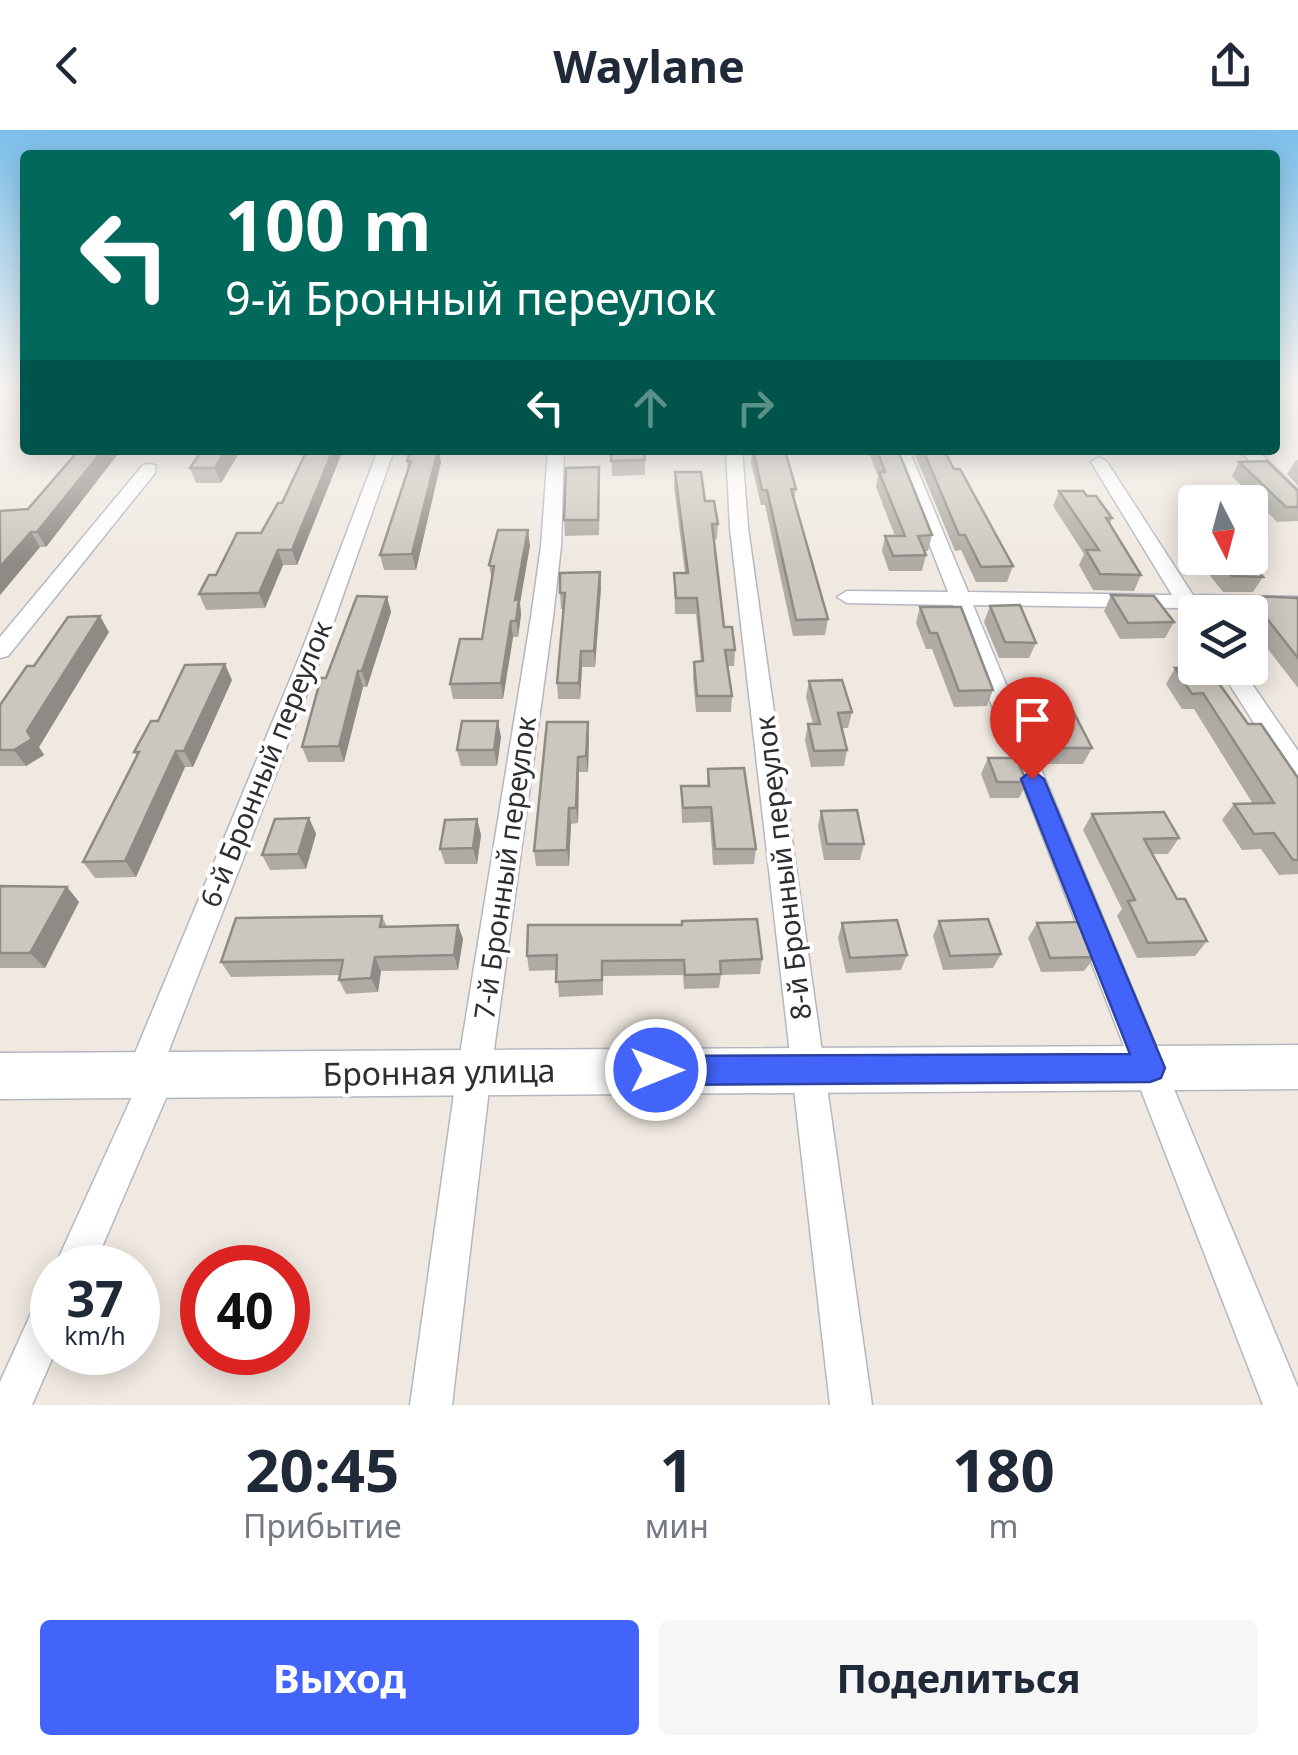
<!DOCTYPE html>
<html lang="ru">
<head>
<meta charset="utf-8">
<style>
	body { margin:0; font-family:"Noto Sans",sans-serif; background:#f6f6f7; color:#1f2937; height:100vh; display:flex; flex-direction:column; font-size:38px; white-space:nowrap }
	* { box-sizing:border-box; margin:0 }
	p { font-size:32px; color:#747a83 }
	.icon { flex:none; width:55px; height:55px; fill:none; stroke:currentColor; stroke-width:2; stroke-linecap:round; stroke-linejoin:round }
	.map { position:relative; height:1275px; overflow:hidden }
	.sheet { display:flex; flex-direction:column; background:#fff; flex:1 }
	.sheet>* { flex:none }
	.banner { position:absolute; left:20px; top:20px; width:1260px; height:305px; border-radius:10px; box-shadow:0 5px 25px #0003; background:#00695c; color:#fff; overflow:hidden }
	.needle { width:65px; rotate:174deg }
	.tools { position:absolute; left:1178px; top:355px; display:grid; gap:20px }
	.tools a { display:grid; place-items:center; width:90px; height:90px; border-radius:10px; background:#fff; box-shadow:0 5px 25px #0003; font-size:50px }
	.speed { position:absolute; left:30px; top:1115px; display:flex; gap:20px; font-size:50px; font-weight:700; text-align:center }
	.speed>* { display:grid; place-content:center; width:130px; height:130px; border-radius:50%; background:#fff; box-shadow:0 5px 25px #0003; line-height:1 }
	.speed small { font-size:25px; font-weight:400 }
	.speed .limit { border:15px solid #d22; background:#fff; color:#111 }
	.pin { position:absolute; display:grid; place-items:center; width:85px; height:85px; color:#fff; margin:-102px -42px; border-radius:50% 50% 50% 0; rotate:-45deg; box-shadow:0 0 10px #0007 }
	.pin .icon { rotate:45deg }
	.me { position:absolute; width:110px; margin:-55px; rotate:90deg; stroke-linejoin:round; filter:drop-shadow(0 0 8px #0008) }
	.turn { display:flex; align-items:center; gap:35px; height:210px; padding:0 40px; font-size:45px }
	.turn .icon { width:130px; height:130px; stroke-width:2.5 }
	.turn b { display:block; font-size:70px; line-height:85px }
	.lanes { display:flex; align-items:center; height:95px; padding:0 40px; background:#0003; justify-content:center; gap:50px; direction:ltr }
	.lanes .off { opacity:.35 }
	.eta { display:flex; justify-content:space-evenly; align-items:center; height:170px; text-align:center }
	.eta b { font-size:60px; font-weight:700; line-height:70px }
	.action { display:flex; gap:20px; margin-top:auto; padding:20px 40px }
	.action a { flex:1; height:115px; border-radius:10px; background:#4264fb; color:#fff; font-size:40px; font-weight:700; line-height:115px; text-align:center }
	.action a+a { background:#f6f6f7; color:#1f2937 }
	header { display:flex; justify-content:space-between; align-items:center; height:130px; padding:0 40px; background:#fff; font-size:45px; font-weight:700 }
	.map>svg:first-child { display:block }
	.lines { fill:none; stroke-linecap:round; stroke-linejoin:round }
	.street-casing { stroke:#b4b7c1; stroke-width:3 }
	.secondary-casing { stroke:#b4b7c1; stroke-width:3 }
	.street { fill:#fff; fill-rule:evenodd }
	.secondary { fill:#fff; fill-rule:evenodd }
	.wall { fill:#afaba4 }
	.shaded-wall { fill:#8e8b86 }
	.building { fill:#cbc7bf; stroke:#8e8b86; stroke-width:2.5 }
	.route { fill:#4264fb; stroke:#2b41a3; stroke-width:2.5 }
	.labels { text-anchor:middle; stroke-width:8; stroke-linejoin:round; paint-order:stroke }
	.street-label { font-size:28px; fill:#2e2e2e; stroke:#fff }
	.near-street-label { font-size:32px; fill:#2e2e2e; stroke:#fff }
</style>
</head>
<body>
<header><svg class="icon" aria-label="back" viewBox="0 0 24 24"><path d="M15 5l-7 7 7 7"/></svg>Waylane<svg class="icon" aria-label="share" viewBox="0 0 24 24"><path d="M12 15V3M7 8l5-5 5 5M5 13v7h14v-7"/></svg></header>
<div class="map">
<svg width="1298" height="1275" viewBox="0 0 1298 1275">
	<rect width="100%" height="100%" fill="#efe9e1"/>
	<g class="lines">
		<g class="street-casing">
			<path id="street" d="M 378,320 L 394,320 L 321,528 L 164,933 L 170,936 L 175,947 L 93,1138 L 54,1138 L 135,960 L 125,947 L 299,528 Z
				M 548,320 L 564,320 L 561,416 L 553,487 L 491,942 L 452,1275 L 410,1275 L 457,942 L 531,487 L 541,416 Z
				M 726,320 L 742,320 L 748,398 L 872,1275 L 830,1275 L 730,398 Z
				M 893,320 L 909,320 L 968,462 L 1172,465 L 1091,332 L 1099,327 L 1107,332 L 1193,465 L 1298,467 L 1298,479 L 1201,478 L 1201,482 L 1192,486 L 1180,478 L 973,475 L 1298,1258 L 1298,1275 L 1263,1275 L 953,475 L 847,473 L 837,467 L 847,461 L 948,462 Z
				M 1239,320 L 1257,320 L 1298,360 L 1298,375 L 1292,374 Z
				M 149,334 L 155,335 L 155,343 L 8,526 L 0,528 L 0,507 L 143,335 Z
				M 1219,538 L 1241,538 L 1298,621 L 1298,650 L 1289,648 Z
				M 52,1162 L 55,1222 L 32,1275 L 0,1275 L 0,1252 L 38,1168 Z"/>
		</g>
		<g class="secondary-casing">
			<path id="secondary" d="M 1298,915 L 1298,959 L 0,969 L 0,923 Z"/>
		</g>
		<use href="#street" class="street"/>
		<use href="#secondary" class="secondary"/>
	</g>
	<path class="wall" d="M 79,320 L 121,320 L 46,417 L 40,417 L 0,465 L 0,381 L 28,379 Z
		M 202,320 L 241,320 L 221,353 L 196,353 L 190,338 Z
		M 307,320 L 343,320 L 297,435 L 283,435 L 265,478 L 206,480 L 199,464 L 216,445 L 261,403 L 282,373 Z
		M 410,320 L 439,320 L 441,332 L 416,440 L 384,440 L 380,425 L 408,339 L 407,331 Z
		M 611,320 L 645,330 L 645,345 L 612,346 Z
		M 752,320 L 796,359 L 794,370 L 828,489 L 825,505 L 793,506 L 765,375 L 761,375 L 751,333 Z
		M 868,320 L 898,320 L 932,405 L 928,421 L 925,421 L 926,425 L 922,441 L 889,441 L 882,421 L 885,406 L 895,406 L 876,357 L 878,346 Z
		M 913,320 L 944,320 L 954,339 L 1013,436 L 1007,452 L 976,452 L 961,420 L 955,421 Z
		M 1296,330 L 1298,330 L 1298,356 L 1287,344 Z
		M 1239,332 L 1298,361 L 1298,391 L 1277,392 L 1232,346 Z
		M 675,342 L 705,371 L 718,394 L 717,409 L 714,410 L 724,497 L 735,520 L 734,536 L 728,536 L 732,566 L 731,582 L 696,582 L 693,548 L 694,532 L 701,532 L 696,484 L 675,484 L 674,443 L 685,443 L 674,357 Z
		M 600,352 L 599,405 L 565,406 L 564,390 Z
		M 1059,361 L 1087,366 L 1112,388 L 1110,394 L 1141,445 L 1134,461 L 1093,460 L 1079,435 L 1084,424 L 1053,376 Z
		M 1194,392 L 1195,392 L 1195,417 L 1186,407 Z
		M 530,415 L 520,473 L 521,485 L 518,507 L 513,507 L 503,569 L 453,569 L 450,554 L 482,509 L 492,450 L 489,435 Z
		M 1211,428 L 1247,428 L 1263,447 L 1253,462 L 1223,462 L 1205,439 Z
		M 601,457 L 595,537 L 582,537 L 580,569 L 558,569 L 557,553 L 564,479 L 561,479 L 560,463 Z
		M 1111,465 L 1174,492 L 1165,508 L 1120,509 L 1104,481 Z
		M 1249,466 L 1298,468 L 1298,558 L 1250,496 L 1250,482 L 1239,482 Z
		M 387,467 L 391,482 L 367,557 L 363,557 L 344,632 L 308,632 L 302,617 L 326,548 Z
		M 990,476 L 1036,513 L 1029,528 L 999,528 L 984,492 Z
		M 920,477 L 993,560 L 987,576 L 954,577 L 932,519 L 926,519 L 916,493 Z
		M 109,502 L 39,617 L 44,625 L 26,636 L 0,636 L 0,575 L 34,536 Z
		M 1182,530 L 1248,594 L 1298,648 L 1298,744 L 1279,745 L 1261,719 L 1242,720 L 1222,690 L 1234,674 L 1253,674 L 1194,579 L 1182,579 L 1166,554 L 1175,538 L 1178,538 Z
		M 232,550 L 193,637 L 185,637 L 136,747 L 95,748 L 83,732 L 137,626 L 134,622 L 158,591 Z
		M 809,551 L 852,582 L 848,598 L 842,598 L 847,620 L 844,636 L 811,637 L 805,610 L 808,594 L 813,594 L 806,567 Z
		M 1036,578 L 1092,618 L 1083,634 L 1048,634 L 1029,594 Z
		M 547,592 L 589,607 L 588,642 L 579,642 L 578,693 L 571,694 L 569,736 L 536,736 L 534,721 Z
		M 501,607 L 497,636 L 461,636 L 457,620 Z
		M 988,628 L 1027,652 L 1019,668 L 990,668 L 981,644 Z
		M 708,639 L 756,719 L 754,734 L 713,735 L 710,692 L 682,693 L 681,656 L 707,656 Z
		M 821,681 L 864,714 L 860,730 L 824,730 L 818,696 Z
		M 1092,684 L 1179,708 L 1168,724 L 1152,724 L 1177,769 L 1207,811 L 1195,826 L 1137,828 L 1117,786 L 1122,779 L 1083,700 Z
		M 309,688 L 316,704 L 306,739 L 270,740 L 262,725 Z
		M 477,689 L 481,705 L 477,734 L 445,734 L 440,719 Z
		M 0,756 L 67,757 L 79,772 L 45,838 L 0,838 Z
		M 382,786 L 387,797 L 458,795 L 463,809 L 458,840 L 381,841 L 378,862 L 346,864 L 339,850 L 340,845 L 231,847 L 221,832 Z
		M 939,791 L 1001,824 L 993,838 L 943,840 L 933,806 Z
		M 842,793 L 907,825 L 901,840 L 846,843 L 838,808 Z
		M 1037,793 L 1095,827 L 1084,841 L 1041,842 L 1028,808 Z
		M 528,795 L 762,829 L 760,844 L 721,845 L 719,858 L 684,859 L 683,845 L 603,846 L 603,865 L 559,867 L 557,840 L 529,841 L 527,826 Z"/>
	<path class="shaded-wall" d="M 103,320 L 121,320 L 46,417 L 37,402 Z
		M 226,320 L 241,320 L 221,353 L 215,338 Z
		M 333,320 L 343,320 L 297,435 L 292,420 Z
		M 438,320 L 441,332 L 416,440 L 412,424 Z
		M 528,400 L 530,415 L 520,473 L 521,485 L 518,507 L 515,470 Z
		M 31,402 L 40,417 L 0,465 L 0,437 Z
		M 278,420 L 283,435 L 265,478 L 259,463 Z
		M 600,442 L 601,457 L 595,537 L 594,521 Z
		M 387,467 L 391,482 L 367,557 L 362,541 Z
		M 100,486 L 109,502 L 39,617 L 44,625 L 26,636 L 14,620 Z
		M 511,491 L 513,507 L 503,569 L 501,553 Z
		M 581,521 L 582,537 L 580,569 L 579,553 Z
		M 225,534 L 232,550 L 193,637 L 184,621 Z
		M 358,541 L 363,557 L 344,632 L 339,616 Z
		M 498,591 L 501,607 L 497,636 L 494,620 Z
		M 588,592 L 589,607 L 588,642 L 586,626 Z
		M 176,621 L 185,637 L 136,747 L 125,731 Z
		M 578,627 L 579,642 L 578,693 L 576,678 Z
		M 569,678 L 571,694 L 569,736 L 567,720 Z
		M 309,688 L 316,704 L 306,739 L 298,724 Z
		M 477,689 L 481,705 L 477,734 L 473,718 Z
		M 67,757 L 79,772 L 45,838 L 30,823 Z
		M 458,795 L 463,809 L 458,840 L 454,825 Z
		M 375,827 L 381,841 L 378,862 L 371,848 Z"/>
	<path class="building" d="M 79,320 L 103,320 L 37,402 L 31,402 L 0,437 L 0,381 L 28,379 Z
		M 202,320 L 226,320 L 215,338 L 190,338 Z
		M 307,320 L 333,320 L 292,420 L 278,420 L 259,463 L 199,464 L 209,445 L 216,445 L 237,403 L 261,403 L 278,373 L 282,373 Z
		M 410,320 L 438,320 L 412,424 L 380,425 L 411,331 L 407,331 Z
		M 611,320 L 644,320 L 645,330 L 611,331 Z
		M 753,320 L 785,320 L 796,359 L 791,359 L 828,489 L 796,490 L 767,360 L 762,360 Z
		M 877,320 L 898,320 L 932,405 L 918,406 L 926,425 L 893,426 L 885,406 L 905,406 L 879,342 L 885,342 Z
		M 923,320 L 944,320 L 954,339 L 960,339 L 1013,436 L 981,437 L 965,405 L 959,405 Z
		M 1267,331 L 1298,361 L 1298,377 L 1286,377 L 1239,332 Z
		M 599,337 L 598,390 L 564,390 L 566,338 Z
		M 675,342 L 701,342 L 705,371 L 714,371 L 718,394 L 712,394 L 724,497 L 732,497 L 735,520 L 725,520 L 732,566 L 697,566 L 694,532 L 703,531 L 697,468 L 676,468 L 674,443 L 688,443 Z
		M 1059,361 L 1083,361 L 1087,366 L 1096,366 L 1112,388 L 1106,388 L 1141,445 L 1100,444 L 1086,420 L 1099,420 Z
		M 498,400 L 528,400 L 515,470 L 519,469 L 516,491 L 511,491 L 501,553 L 450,554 L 460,509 L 482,509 L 494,436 L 489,435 Z
		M 1216,428 L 1247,428 L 1263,447 L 1232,446 Z
		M 600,442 L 594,521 L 581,521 L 579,553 L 557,553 L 565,463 L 560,463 L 560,443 Z
		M 1111,465 L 1154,466 L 1174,492 L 1128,493 Z
		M 357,466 L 387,467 L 362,541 L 358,541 L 339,616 L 302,617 L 321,548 L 326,548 Z
		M 1249,466 L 1298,468 L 1298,528 Z
		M 1020,475 L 1036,513 L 1005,512 L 990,476 Z
		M 920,477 L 961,477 L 993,560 L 959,561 L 937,503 L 930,503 Z
		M 100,486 L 27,601 L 32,609 L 14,620 L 0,620 L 0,575 L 27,536 L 34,536 L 68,487 Z
		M 1195,522 L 1195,538 L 1208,538 L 1248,594 L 1261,594 L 1298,648 L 1298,730 L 1293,730 L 1274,703 L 1254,704 L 1234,674 L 1274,673 L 1203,563 L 1192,564 L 1175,538 L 1187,538 L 1182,530 Z
		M 225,534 L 184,621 L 176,621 L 125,731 L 83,732 L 139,622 L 134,622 L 151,591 L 158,591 L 185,535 Z
		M 842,550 L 852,582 L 838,583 L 847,620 L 814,621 L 808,594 L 820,594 L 809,551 Z
		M 1071,577 L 1092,618 L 1055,618 L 1036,578 Z
		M 462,591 L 498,591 L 494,620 L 457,620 Z
		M 547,592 L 588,592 L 586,626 L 578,627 L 576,678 L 569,678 L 567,720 L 534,721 Z
		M 988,628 L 1016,628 L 1027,652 L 997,652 Z
		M 744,638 L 756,719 L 715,719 L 711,677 L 683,678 L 681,656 L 709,656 L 708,639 Z
		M 857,680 L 864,714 L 827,714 L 821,681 Z
		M 1164,682 L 1179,708 L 1144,709 L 1177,769 L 1185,769 L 1207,811 L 1148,813 L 1128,771 L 1135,770 L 1092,684 Z
		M 309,688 L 298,724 L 262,725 L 275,689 Z
		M 477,689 L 473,718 L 440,719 L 445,690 Z
		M 0,756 L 67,757 L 30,823 L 0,823 Z
		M 382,786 L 380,797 L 458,795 L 454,825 L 375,827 L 371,848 L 339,850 L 343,830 L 221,832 L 236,788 Z
		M 757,789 L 762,829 L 720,831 L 721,844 L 685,845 L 684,830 L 602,831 L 602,850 L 556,852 L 557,825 L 527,826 L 528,795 L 682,795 L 682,791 Z
		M 988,789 L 1001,824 L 950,826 L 939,791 Z
		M 897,790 L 907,825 L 850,828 L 842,793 Z
		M 1080,792 L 1095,827 L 1050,828 L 1037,793 Z"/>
	<linearGradient id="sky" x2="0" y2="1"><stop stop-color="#7abfeb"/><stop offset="0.59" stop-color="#f8f5f2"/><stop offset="1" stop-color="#f8f5f2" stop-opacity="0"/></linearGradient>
	<rect width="1298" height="432" fill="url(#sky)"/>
	<path class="route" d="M 1032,640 L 1044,649 L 1165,938 L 1161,948 L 1150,952 L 656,955 L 646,951 L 641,940 L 646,930 L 656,926 L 1130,924 L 1021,649 Z"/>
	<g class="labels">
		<g class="street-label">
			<text transform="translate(266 634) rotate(-68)" y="10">6-й Бронный переулок</text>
			<text transform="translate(505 738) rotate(-82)" y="10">7-й Бронный переулок</text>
			<text transform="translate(783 738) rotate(-97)" y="10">8-й Бронный переулок</text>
		</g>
		<g class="near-street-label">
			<text transform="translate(439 943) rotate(-1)" y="11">Бронная улица</text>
		</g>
	</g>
</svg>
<div class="tools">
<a><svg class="needle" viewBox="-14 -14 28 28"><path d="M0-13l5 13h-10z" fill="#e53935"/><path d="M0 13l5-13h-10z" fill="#747a83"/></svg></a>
<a><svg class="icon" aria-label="layers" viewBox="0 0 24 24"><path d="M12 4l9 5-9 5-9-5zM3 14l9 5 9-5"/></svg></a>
</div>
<div class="speed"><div>37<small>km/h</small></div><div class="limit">40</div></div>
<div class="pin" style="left:1032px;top:649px;background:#d93025"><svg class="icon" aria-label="arrive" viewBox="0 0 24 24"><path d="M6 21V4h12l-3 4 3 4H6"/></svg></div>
<svg class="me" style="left:656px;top:940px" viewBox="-20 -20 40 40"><circle r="17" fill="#4264fb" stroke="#fff" stroke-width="3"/><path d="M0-11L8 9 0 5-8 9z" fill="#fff"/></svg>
<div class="banner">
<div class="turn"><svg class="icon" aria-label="left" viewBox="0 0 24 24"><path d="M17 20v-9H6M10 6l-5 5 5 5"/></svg><div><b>100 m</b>9-й Бронный переулок</div></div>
<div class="lanes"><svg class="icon" aria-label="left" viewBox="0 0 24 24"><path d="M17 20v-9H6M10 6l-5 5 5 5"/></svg><svg class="icon off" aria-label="ahead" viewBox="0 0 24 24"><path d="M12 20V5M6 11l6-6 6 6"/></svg><svg class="icon off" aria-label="right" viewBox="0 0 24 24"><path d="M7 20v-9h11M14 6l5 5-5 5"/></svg></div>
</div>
</div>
<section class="sheet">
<div class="eta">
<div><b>20:45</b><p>Прибытие</p></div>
<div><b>1</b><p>мин</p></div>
<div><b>180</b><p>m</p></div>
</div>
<div class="action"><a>Выход</a><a>Поделиться</a></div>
</section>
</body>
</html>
